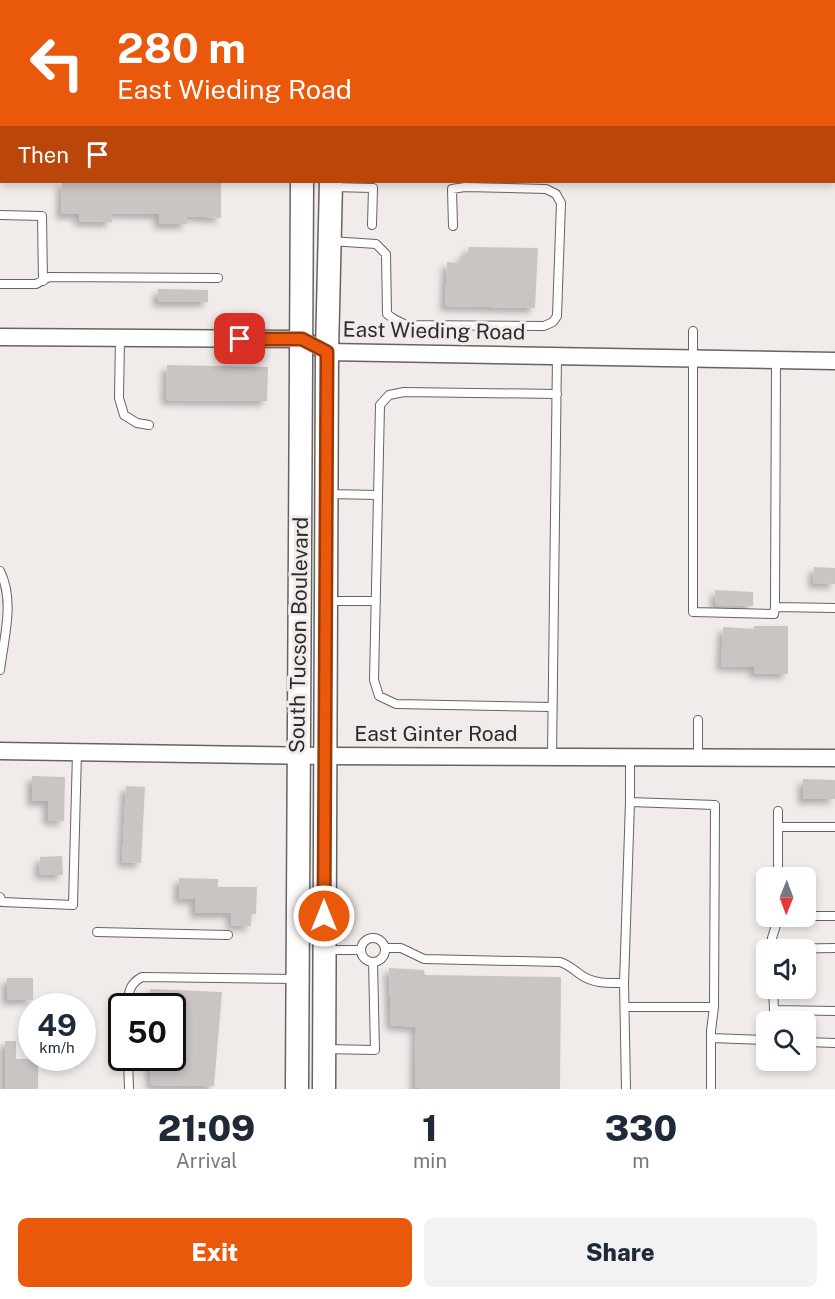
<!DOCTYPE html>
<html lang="en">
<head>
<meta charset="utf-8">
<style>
	body { margin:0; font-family:"Public Sans",sans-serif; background:#f2f2f3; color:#1f2937; height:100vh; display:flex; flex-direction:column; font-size:22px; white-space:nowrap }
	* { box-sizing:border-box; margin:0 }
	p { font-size:20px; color:#747a83 }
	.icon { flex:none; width:33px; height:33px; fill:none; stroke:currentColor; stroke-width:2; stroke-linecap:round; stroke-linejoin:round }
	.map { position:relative; height:1089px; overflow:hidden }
	.panel { display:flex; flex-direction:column; background:#fff; flex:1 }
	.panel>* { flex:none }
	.guide { position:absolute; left:0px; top:0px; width:836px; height:183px; box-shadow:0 3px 9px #0003; background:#ea580c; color:#fff; overflow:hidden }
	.needle { width:39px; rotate:181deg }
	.controls { position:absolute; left:756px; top:867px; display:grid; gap:12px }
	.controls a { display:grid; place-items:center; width:60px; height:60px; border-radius:9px; background:#fff; box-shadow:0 3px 9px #0003; font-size:30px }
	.speed { position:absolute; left:18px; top:993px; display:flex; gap:12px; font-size:30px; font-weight:700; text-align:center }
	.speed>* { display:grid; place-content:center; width:78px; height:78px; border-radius:50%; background:#fff; box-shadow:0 3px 9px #0003; line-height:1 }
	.speed small { font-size:15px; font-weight:400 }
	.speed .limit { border:3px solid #111; border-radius:9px; background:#fff; color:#111 }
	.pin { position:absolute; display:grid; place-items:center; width:51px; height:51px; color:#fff; margin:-26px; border-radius:12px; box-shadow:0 3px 9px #0006 }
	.me { position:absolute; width:66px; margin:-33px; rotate:0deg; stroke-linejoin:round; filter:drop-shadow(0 0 4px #0008) }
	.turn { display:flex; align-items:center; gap:21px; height:126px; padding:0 18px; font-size:27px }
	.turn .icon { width:78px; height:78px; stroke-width:2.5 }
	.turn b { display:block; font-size:42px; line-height:51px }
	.then { display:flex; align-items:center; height:57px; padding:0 18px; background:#0003; gap:12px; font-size:22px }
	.eta { display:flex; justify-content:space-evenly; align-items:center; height:102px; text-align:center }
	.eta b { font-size:36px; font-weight:800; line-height:42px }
	.primary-button { display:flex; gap:12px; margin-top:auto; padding:12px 18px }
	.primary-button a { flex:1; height:69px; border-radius:9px; background:#ea580c; color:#fff; font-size:24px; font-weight:800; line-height:69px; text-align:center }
	.primary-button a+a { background:#f2f2f3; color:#1f2937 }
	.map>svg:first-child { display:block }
	.building { fill:#cac5c3; filter:url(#shadow) }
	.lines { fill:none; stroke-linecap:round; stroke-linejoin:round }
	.service-casing { stroke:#676362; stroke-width:10 }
	.minor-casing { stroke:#676362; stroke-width:19 }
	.secondary-casing { stroke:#676362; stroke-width:25 }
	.service { stroke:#fff; stroke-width:8 }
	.minor { stroke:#fff; stroke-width:16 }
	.secondary { stroke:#fff; stroke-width:22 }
	.route-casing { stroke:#983908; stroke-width:15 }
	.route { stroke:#ea580c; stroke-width:10 }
	.labels { text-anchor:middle; stroke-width:6; stroke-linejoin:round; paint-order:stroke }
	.street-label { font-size:21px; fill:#2d2b2a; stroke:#f1ecea }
</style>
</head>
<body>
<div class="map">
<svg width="835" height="1089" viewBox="0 0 835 1089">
	<defs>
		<filter id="shadow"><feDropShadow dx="-5" dy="5" stdDeviation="3" flood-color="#0004"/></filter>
	</defs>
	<rect width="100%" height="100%" fill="#f1ecea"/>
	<path class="building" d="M 62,182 L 221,182 L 221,218 L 186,216 L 187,224 L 159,224 L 159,214 L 111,213 L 112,222 L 79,221 L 79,214 L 61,214 Z
		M 469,247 L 538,248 L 535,308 L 445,306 L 447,262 L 459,263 L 461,256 L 467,254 Z
		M 158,289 L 208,290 L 208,302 L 158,302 Z
		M 167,365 L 268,367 L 267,401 L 166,400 Z
		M 814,567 L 835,568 L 835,584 L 813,583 Z
		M 715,590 L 753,592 L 753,606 L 716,605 Z
		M 754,626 L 788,626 L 788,674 L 754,673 L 754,667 L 721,666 L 723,627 L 754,629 Z
		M 32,776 L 65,777 L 64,821 L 48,820 L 48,801 L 32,801 Z
		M 803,779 L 835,780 L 835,799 L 803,799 Z
		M 126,786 L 145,787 L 141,863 L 122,862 Z
		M 62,856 L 63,875 L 39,874 L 40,857 Z
		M 179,878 L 218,879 L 218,887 L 257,887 L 256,914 L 251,914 L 251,926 L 231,925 L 231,913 L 195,913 L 195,899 L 179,899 Z
		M 389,968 L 424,970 L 425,975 L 561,977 L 560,1089 L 415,1088 L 416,1027 L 391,1025 Z
		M 7,978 L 33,978 L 33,1000 L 7,1000 Z
		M 150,989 L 222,992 L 214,1086 L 151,1085 L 150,1058 L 172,1058 L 172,1006 L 150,1006 Z
		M 5,1041 L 16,1041 L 16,1059 L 38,1059 L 38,1089 L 5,1089 Z"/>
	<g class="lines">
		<g class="service-casing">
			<path id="service" d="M 35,0 L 35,2
				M 447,0 L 447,2
				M 547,2 L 547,0
				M 678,2 L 678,0
				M 834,172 L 835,172
				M 332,187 L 373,188 L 372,225
				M 0,215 L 42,216 L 43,281
				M 330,241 L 376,244 L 386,254 L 387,314 L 394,319 L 406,325 L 544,326 L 553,322 L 557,316 L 561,203 L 556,194 L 546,189 L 465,187 L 452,189 L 453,226
				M 0,284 L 36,284 L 49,277 L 218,278
				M 693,331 L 693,612 L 774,614 L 775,607
				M 120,338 L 119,398 L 124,415 L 137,423 L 149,425
				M 776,360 L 775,607 L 835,608
				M 327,494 L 378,495
				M 0,571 C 15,601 4,637 0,670
				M 328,601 L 376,601
				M 552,707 L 396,704 L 379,696 L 374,680 L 380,405 L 389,395 L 404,392 L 557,394
				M 698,720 L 698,757
				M 552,757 L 557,356
				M 630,802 L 630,757
				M 778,811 L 778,878
				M 778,827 L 835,827
				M 0,897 L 2,902 L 73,905 L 77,752
				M 806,916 L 835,916
				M 97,932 L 228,935
				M361 950a12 12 0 1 1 24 0a12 12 0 1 1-24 0Z
				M 385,948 L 401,948 L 424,959 L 560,962 C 569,965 574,970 581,975 C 594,984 609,983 624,983 L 626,1089
				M 772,949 L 835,948
				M 326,950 L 361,950
				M 772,950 L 772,938 L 779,916
				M 624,983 L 630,802 L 715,805 L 714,1007 L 625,1007
				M 773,988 L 774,1010 L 835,1011
				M 128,1006 C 128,993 129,984 142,977 L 296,979
				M 711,1038 L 766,1040
				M 806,1042 L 835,1043
				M 325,1049 L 375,1050 L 373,962
				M 128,1058 L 129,1089
				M 711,1089 L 711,1031 L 714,1007"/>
		</g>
		<g class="minor-casing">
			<path id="minor" d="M 0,337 L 302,339 L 327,352 L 835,361
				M 0,751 L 325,756 L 835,758"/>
		</g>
		<g class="secondary-casing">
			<path id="secondary" d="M 302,2 L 302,0
				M 334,2 L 334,0
				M 297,1089 L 302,182
				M 324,1089 L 327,352 L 331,182"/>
		</g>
		<use href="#service" class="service"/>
		<use href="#minor" class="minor"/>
		<use href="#secondary" class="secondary"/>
	</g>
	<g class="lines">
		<g class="route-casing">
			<path id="route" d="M 240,339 L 302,339 L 327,352 L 324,916"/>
		</g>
		<use href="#route" class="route"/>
	</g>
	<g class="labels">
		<g class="street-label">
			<text transform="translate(434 331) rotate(1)" y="7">East Wieding Road</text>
			<text transform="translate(299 635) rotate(-89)" y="7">South Tucson Boulevard</text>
			<text x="436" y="741">East Ginter Road</text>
		</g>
	</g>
</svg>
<div class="controls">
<a><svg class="needle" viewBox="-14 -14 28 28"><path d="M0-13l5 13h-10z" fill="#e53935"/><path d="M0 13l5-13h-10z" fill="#747a83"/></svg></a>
<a><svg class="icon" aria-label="sound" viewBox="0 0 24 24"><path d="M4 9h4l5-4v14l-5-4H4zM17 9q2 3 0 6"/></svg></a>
<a><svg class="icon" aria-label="search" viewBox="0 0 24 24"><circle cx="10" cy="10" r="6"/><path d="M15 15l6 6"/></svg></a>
</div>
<div class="speed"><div>49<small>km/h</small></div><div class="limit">50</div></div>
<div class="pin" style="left:240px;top:339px;background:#d93025"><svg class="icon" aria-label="arrive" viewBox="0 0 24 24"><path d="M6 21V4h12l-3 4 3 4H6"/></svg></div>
<svg class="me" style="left:324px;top:916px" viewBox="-20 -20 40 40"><circle r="17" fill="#ea580c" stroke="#fff" stroke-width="3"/><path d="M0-11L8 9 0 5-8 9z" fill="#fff"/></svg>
<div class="guide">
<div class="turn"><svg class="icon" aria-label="left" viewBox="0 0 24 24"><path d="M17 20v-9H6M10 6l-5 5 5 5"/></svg><div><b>280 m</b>East Wieding Road</div></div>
<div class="then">Then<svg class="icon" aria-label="arrive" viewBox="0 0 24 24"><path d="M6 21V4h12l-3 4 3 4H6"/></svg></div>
</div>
</div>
<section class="panel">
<div class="eta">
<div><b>21:09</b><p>Arrival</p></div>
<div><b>1</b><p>min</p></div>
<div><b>330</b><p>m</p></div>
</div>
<div class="primary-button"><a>Exit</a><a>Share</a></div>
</section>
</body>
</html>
